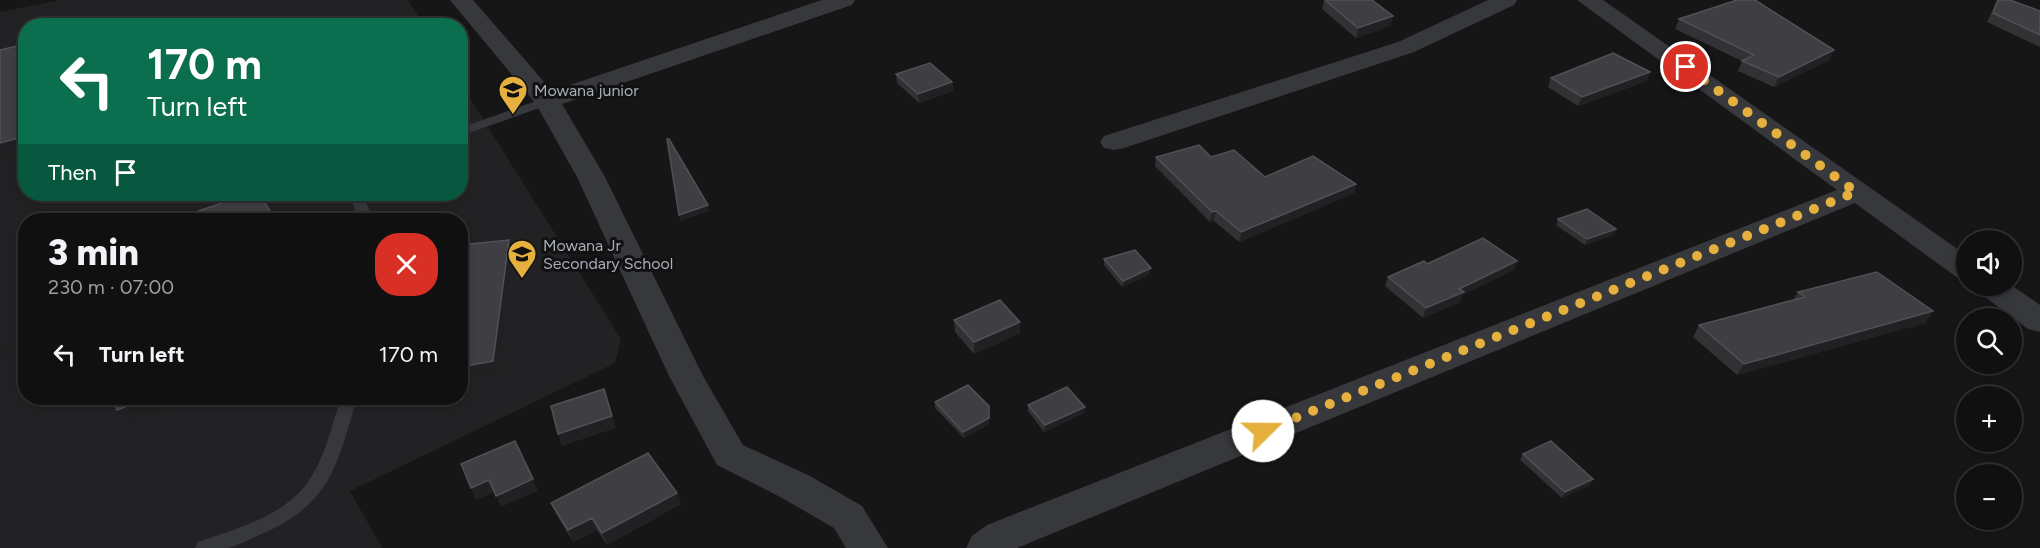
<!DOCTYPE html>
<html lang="en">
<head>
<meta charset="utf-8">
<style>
	body { margin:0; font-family:Figtree,sans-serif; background:#1e1e1f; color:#f1f3f6; height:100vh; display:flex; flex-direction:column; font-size:22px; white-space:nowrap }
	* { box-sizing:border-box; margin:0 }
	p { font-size:20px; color:#9c9d9f }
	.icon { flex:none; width:33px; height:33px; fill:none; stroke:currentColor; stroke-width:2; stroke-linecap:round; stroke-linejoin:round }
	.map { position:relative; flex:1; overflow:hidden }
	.drawer { position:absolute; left:18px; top:213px; width:450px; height:192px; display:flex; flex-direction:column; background:#101011; border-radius:24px; box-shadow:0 3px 9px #0003,0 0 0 2px #303031 }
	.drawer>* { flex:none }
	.hud { position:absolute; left:18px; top:18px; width:450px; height:183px; border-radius:24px; box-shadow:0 3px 9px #0003,0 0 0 2px #303031; background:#0b6e4f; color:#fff; overflow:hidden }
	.controls { position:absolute; left:1956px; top:230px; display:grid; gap:12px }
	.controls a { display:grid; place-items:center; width:66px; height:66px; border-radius:50%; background:#101011; box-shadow:0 3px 9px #0003,0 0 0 2px #303031; font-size:30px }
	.pin { position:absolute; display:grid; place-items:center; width:51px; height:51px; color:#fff; margin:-26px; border:3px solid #fff; border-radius:50%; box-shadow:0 2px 6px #0007 }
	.me { position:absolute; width:66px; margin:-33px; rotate:68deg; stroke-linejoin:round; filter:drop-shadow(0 0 4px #0008) }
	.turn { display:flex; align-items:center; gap:21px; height:126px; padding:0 30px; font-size:27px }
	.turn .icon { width:78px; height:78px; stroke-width:2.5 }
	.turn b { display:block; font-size:42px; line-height:51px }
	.then { display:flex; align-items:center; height:57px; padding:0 30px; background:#0003; gap:12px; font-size:22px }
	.round { display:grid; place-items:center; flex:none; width:63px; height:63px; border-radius:24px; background:#1e1e1f }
	.summary { display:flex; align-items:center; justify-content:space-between; height:102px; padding:0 30px }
	h1 { font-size:36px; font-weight:800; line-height:45px }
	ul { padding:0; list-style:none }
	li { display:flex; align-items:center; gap:18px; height:78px; padding:0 30px }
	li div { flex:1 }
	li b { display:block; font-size:22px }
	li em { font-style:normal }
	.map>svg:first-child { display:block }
	.built { fill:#222224; fill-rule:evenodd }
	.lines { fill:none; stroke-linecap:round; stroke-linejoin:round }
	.lane { fill:#37383c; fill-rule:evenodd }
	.street { fill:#37383c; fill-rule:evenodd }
	.wall { fill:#323235 }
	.shaded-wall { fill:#212123 }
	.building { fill:#3f3f43; stroke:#4f5155; stroke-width:1.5 }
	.route { stroke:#e6b03f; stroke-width:10; stroke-dasharray:0 18 }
	.labels { text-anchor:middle; stroke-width:6; stroke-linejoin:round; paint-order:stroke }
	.poi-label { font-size:16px; fill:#a8adb7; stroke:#111112; text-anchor:start }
</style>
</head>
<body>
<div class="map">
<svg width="2040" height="548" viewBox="0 0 2040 548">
	<rect width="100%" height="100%" fill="#161617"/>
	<path class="built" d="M 61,0 L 408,0 L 424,25 L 26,26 L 26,194 L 460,194 L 461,84 L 621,339 L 615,363 L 350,491 L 382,548 L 0,548 L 0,12 ZM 26,220 L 460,220 L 460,398 L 26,398 Z"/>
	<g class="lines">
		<path class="lane" d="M 547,97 L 551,98 L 551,104 L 460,136 L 460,128 Z
			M 348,194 L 362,194 L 374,220 L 360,220 Z
			M 341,398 L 357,398 C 338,462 332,502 266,532 C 254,537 240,545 228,548 C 218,548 205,548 195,548 L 198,542 C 233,530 280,517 304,487 C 324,463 331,427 341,398 Z"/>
		<path class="street" d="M 450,0 L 473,0 L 552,91 L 822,0 L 855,0 L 852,5 L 562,104 L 605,177 L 703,376 L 743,445 L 810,476 L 862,506 L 888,548 L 846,548 L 834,528 L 782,498 L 717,465 L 669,376 L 577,177 L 536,104 Z
			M 1488,0 L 1517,0 L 1514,5 L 1414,52 L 1124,148 L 1114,150 L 1104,148 L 1100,142 L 1104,136 L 1398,42 Z
			M 1577,0 L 1603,0 L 1966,255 L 1966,279 L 1955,276 L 1855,203 L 1017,548 L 966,548 L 972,536 L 987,525 L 1837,190 Z
			M 1973,285 L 2011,285 L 2040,305 L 2040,332 L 2028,329 L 1978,292 Z"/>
	</g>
	<path class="wall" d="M 1324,0 L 1372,0 L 1393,16 L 1390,26 L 1356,38 L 1322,9 Z
		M 1997,0 L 2010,0 L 2040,11 L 2040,47 L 1987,22 Z
		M 1679,19 L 1830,60 L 1774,87 L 1738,71 L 1742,61 L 1675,29 Z
		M 1650,72 L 1647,81 L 1578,106 L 1548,87 L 1551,78 Z
		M 896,74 L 952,82 L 953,91 L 919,103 L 897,83 Z
		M 1156,157 L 1211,157 L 1265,177 L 1356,184 L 1354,193 L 1239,242 L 1214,221 L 1210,222 L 1155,166 Z
		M 1558,219 L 1616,229 L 1613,235 L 1585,245 L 1556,225 Z
		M 1104,259 L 1150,274 L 1122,287 L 1104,265 Z
		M 1517,261 L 1514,270 L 1462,295 L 1460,302 L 1423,318 L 1385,286 L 1388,277 Z
		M 1798,292 L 1933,311 L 1925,323 L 1737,375 L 1693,337 L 1699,325 L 1793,300 Z
		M 954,320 L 1020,333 L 974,354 L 955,332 Z
		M 935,402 L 989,406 L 989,424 L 964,438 L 935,408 Z
		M 1028,405 L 1085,407 L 1084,413 L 1044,432 L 1028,411 Z
		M 1523,454 L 1593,479 L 1590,485 L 1562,498 L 1520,460 Z
		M 677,493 L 681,504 L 607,545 L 597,530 L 573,542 L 556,514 L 551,503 Z"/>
	<path class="shaded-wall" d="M 1393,16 L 1390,26 L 1356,38 L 1358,28 Z
		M 1834,50 L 1830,60 L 1774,87 L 1779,77 Z
		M 1650,72 L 1647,81 L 1578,106 L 1582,97 Z
		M 952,82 L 953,91 L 919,103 L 918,94 Z
		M 26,136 L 26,150 L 0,158 L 0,143 Z
		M 1356,184 L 1354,193 L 1239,242 L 1241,232 Z
		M 708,205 L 709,211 L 680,221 L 679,215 Z
		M 1216,211 L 1214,221 L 1210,222 L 1212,212 Z
		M 1616,229 L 1613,235 L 1585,245 L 1587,239 Z
		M 509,240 L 513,251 L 498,373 L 460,379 L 460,367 Z
		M 1517,261 L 1514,270 L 1462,295 L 1460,302 L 1423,318 L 1426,308 L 1459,289 Z
		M 1151,268 L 1150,274 L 1122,287 L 1123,281 Z
		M 1933,311 L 1925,323 L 1737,375 L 1744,364 Z
		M 1020,322 L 1020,333 L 974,354 L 974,342 Z
		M 0,335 L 8,356 L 0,359 Z
		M 604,389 L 616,428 L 562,446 L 558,434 Z
		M 148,398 L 195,398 L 128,425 L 117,410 Z
		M 1085,407 L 1084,413 L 1044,432 L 1045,425 Z
		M 989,418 L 989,424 L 964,438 L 963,432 Z
		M 533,479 L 538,491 L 501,507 L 496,496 Z
		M 1593,479 L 1590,485 L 1562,498 L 1565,492 Z
		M 489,480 L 494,492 L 476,500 L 471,488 Z
		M 677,493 L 681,504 L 607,545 L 602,533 Z
		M 592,518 L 597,530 L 573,542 L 568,530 Z"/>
	<path class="building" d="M 1325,0 L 1372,0 L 1393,16 L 1358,28 Z
		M 1737,0 L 1755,0 L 1834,50 L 1779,77 L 1742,61 L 1754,55 L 1679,19 Z
		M 1998,0 L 2010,0 L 2040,11 L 2040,35 L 1993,13 Z
		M 224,20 L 228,26 L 203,26 Z
		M 26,44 L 26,136 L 0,143 L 0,50 Z
		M 1613,53 L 1650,72 L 1582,97 L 1551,78 Z
		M 930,63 L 952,82 L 918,94 L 896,74 Z
		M 667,139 L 669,139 L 708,205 L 679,215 Z
		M 1199,145 L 1211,157 L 1234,150 L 1265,177 L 1313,156 L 1356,184 L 1241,232 L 1216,211 L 1212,212 L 1156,157 Z
		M 218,194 L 259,194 L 276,220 L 172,220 L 222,203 Z
		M 1587,209 L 1616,229 L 1587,239 L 1558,219 Z
		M 1483,238 L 1517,261 L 1459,289 L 1464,292 L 1426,308 L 1388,277 L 1424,261 L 1427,264 Z
		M 509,240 L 493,361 L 460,367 L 460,245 Z
		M 1135,250 L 1151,268 L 1123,281 L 1104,259 Z
		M 1877,272 L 1933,311 L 1744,364 L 1699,325 L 1805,297 L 1798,292 Z
		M 1000,300 L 1020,322 L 974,342 L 954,320 Z
		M 968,385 L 989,406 L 989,418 L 963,432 L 935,402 Z
		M 1067,387 L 1085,407 L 1045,425 L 1028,405 Z
		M 604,389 L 612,416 L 558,434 L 551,406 Z
		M 114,398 L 148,398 L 117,410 Z
		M 515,441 L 533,479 L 496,496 L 489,480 L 471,488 L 461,464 Z
		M 1551,441 L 1593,479 L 1565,492 L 1523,454 Z
		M 648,453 L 677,493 L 602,533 L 592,518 L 568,530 L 551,503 Z"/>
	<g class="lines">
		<path class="route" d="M 1263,431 L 1856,192 L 1686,67"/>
	</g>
	<defs>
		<g id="school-pin" transform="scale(1.5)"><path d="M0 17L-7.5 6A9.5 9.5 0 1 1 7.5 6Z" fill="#e6b03f" stroke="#111112"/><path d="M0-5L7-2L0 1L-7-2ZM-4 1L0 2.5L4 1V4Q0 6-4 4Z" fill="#111"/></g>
	</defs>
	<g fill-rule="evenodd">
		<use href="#school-pin" x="513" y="90"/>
		<use href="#school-pin" x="522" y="254"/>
	</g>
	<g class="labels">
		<g class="poi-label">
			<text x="534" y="96">Mowana junior</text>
			<text x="543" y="251">Mowana Jr<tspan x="543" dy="18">Secondary School</tspan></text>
		</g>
	</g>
</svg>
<div class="controls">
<a><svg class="icon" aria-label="sound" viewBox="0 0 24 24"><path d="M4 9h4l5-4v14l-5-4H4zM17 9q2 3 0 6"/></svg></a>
<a><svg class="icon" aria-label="search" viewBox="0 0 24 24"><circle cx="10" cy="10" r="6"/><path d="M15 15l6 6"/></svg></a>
<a>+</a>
<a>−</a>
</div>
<div class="pin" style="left:1686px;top:67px;background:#d93025"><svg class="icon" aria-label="arrive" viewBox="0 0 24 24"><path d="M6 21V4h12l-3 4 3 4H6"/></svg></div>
<svg class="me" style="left:1263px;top:431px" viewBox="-20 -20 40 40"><circle r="19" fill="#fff"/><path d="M0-13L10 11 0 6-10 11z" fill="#e6b03f"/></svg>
<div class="hud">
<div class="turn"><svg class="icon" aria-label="left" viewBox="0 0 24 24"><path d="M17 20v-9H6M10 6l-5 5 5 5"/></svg><div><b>170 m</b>Turn left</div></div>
<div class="then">Then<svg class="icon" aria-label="arrive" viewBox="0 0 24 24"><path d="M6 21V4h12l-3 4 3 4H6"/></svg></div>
</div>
<section class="drawer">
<div class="summary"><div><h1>3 min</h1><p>230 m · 07:00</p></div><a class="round" style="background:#d93025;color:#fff"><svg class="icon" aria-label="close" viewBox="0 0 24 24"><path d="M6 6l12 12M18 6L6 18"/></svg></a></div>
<ul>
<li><svg class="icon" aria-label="left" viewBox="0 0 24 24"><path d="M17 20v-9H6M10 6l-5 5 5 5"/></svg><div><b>Turn left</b></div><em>170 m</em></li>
</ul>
</section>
</div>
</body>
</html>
